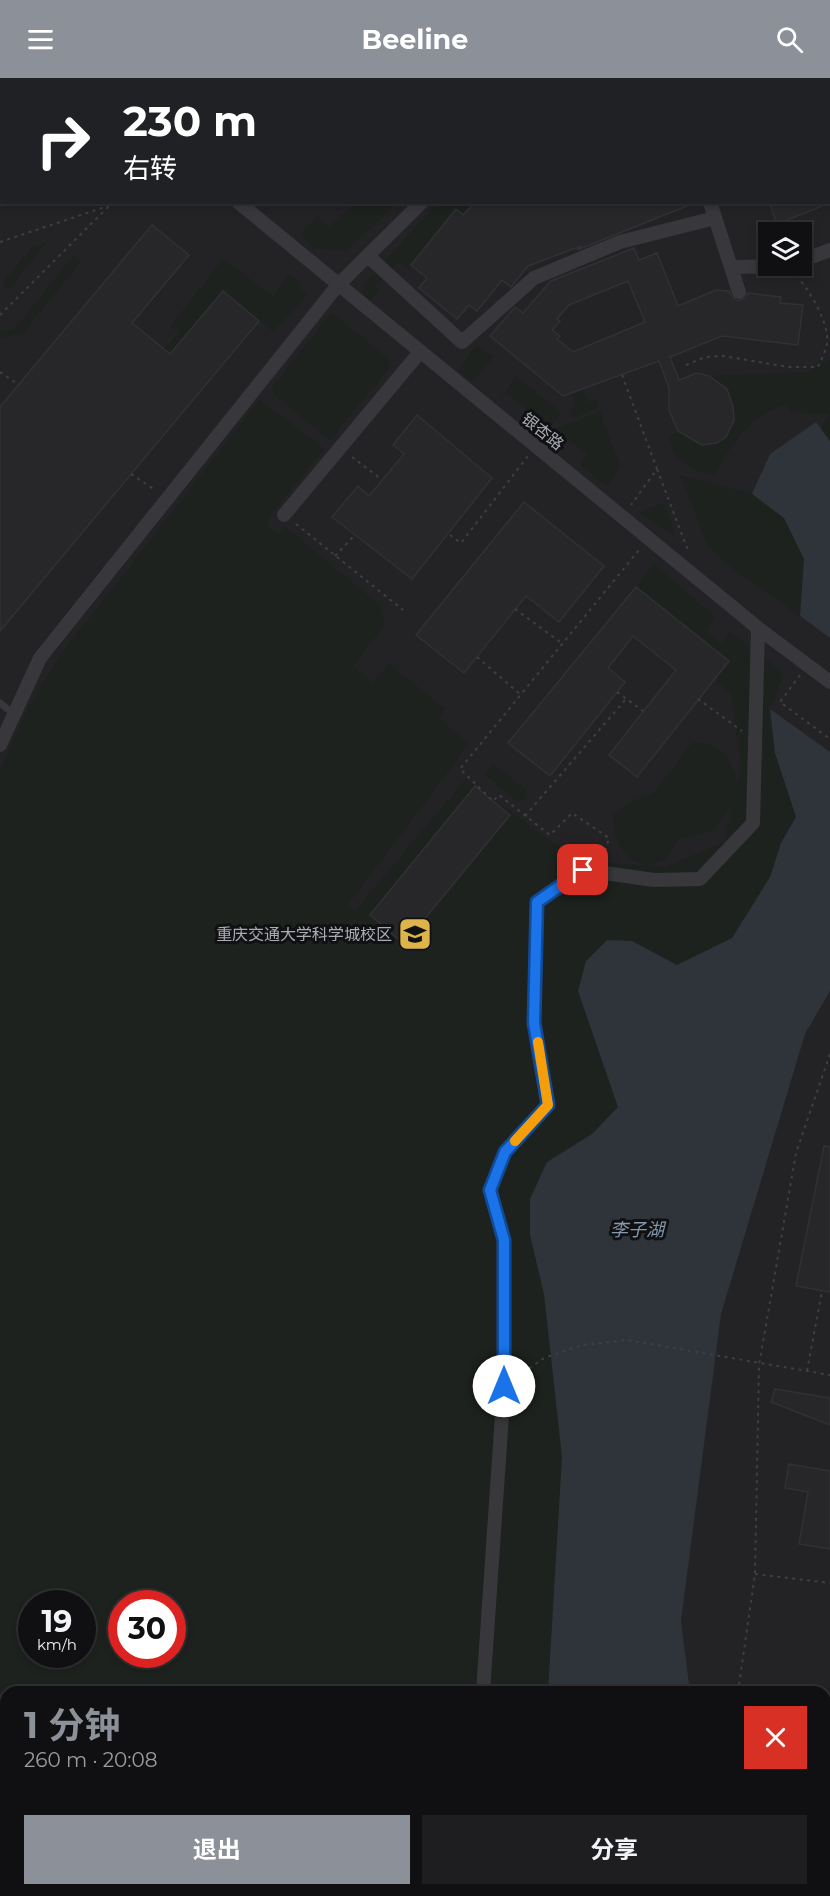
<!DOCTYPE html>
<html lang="zh">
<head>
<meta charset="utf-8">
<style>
	body { margin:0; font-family:Montserrat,"Noto Sans SC",sans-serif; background:#1e1e20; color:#f1f3f6; height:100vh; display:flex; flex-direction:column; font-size:22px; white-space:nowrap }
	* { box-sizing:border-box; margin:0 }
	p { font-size:20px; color:#9c9d9f }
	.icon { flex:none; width:33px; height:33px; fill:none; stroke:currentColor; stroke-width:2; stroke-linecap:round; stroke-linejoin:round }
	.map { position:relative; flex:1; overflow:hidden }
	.sheet { position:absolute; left:0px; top:1608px; width:831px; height:210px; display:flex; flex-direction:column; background:#101012; border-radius:18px 18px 0 0; box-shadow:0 3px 9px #0003,0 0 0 2px #303032 }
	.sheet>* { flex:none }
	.top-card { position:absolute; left:0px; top:0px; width:831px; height:126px; box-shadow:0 3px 9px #0003,0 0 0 2px #303032; background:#202124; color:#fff; overflow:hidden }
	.controls { position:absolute; left:758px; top:144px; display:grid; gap:12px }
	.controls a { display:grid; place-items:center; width:54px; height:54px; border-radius:0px; background:#101012; box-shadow:0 3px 9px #0003,0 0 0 2px #303032; font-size:30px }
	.speed { position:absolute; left:18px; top:1512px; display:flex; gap:12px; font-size:30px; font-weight:700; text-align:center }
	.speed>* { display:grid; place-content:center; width:78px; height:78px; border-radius:50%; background:#101012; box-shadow:0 3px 9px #0003,0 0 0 2px #303032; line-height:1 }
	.speed small { font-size:15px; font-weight:400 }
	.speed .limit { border:9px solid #d22; background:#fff; color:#111 }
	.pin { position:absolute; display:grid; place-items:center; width:51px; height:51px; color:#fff; margin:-26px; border-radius:12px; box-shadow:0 3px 9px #0006 }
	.me { position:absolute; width:66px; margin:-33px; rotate:0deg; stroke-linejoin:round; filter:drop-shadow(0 0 4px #0008) }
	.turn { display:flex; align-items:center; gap:21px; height:126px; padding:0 24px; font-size:27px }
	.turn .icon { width:78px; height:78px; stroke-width:2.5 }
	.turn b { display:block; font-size:42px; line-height:51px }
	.round { display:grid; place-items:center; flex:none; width:63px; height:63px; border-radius:0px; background:#1e1e20 }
	.summary { display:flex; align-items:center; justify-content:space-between; height:102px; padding:0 24px }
	h1 { font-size:36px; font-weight:700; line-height:45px; color:#8c9099 }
	.primary-button { display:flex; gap:12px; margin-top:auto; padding:12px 24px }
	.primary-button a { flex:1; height:69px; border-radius:0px; background:#8c9099; color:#fff; font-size:24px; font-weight:700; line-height:69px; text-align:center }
	.primary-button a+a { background:#1e1e20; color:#f1f3f6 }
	header { display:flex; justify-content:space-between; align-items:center; height:78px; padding:0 24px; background:#8c9099; color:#fff; font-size:27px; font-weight:700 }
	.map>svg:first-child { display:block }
	.built { fill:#232225; fill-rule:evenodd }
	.green { fill:#1d221e; fill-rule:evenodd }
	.water { fill:#2e343a }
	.building { fill:#272629; stroke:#313134; stroke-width:1.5; fill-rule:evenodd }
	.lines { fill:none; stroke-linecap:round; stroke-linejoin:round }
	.path { stroke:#3e3f43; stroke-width:2; stroke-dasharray:3 4.5; stroke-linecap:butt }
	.service { stroke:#38383c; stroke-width:7 }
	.minor { stroke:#38383c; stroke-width:14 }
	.route-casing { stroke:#114b97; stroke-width:15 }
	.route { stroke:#1a73e8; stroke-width:10 }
	.slow { stroke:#f59e0b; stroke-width:10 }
	.labels { text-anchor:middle; stroke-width:6; stroke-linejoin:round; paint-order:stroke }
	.street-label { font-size:16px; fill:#aaadb6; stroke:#111113 }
	.poi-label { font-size:16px; fill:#aaadb6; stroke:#111113; text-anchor:end }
	.water-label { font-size:18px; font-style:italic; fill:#8598ad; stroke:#111113 }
</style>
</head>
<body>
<header><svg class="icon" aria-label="menu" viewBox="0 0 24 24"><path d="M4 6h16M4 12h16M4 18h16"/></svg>Beeline<svg class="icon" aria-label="search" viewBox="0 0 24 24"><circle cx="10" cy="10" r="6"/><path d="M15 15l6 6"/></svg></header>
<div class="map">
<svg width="830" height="1818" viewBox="0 0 830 1818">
	<rect width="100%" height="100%" fill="#161618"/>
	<path class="built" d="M 0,0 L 830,0 L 830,1818 L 0,1818 ZM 2,2 L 830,2 L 830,124 L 2,124 ZM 768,154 L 801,154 L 801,188 L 768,188 ZM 32,1526 L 82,1526 L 82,1576 L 32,1576 ZM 122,1526 L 172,1526 L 172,1576 L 122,1576 ZM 6,1614 L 825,1614 L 825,1812 L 6,1812 Z"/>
	<path class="green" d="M 355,125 L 397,125 L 346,173 L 314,170 L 302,156 L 317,138 L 330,149 Z
		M 438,125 L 476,125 L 463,137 L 455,131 L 407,191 L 399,184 L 375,208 L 379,212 L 370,222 L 362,215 L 365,205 Z
		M 46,165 L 8,212 L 2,206 L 32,169 Z
		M 73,178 L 80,184 L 22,256 L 0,259 L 0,254 L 14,252 Z
		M 223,181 L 273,219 L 289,197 L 299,204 L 301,216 L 305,214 L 307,217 L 273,253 L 223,213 L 170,276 L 164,271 L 179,255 L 171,248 Z
		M 332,235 L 393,285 L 330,362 L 275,317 L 272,309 Z
		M 477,267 L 493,279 L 473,304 L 458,292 Z
		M 830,282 L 830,363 L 821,351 L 829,336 L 791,334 L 788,326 C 751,335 731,366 714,397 L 694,392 L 674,376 L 669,358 L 678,353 C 685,359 694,366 703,367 C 733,369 741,333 727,312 C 723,306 714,302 709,298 L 808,294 Z
		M 516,298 L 561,335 L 541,358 L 548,349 L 506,314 L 499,322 Z
		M 582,313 L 587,324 L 596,322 L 598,330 L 572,340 L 569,332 L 577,328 L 572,317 Z
		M 260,322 L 324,371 L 269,439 L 269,449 L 278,456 L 285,449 L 381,528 L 384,547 L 353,588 L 373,605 L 389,586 L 445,631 L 439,641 L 469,666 L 348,826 L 355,833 L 466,701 L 578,783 L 665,789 L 725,764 L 732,728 L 712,753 L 678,761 L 665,781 L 647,788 C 622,780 613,762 613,737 L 635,722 L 653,716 L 692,665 C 717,661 734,684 737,706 L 741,690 L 731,617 L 715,601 L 729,583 L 636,509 L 654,486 L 714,538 L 707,553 L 722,568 L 730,554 L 784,596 L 770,631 L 775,675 L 796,739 L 781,765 L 770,799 L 732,860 L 677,888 L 632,863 L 607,863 L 578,913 L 618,1029 L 592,1056 L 547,1084 L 530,1157 L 544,1216 L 562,1379 L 548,1614 L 6,1614 L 6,1812 L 420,1812 L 426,1818 L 0,1818 L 0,692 L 29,628 L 62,575 ZM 32,1526 L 82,1526 L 82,1576 L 32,1576 ZM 122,1526 L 172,1526 L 172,1576 L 122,1576 Z
		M 600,334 L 620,388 L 608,409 L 581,387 L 587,376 L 558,354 L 551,363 L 550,361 L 553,352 Z
		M 680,397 L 752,416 L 784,440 L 804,481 L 800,538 L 731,489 L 708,468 Z
		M 664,425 L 676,459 L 640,434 Z
		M 493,686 L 525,711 L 528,720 L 517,723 L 484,696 Z"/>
	<path class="water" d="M 816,344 L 830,363 L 830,560 L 800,538 L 804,481 L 784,440 L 752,416 L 770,376 Z
		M 770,631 L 830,674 L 830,913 L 805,956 L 721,1236 L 681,1543 L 690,1614 L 548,1614 L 562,1379 L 544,1216 L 530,1157 L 530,1121 L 547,1084 L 592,1056 L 618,1029 L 578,913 L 586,883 L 607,862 L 632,863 L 677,887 L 732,860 L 770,799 L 781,765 L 796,739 L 775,675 Z
		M 420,1812 L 721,1812 L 723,1818 L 426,1818 Z"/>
	<path class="building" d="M 476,124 L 691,124 L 692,126 L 577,172 L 581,168 L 528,188 L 511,209 L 502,202 L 477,233 L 469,227 L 457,241 L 419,210 L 427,200 L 411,187 L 456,131 L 463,137 Z
		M 769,124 L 830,124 L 830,125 L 777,146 Z
		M 152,147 L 189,177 L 132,245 L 170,276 L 223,213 L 259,243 L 0,553 L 0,329 Z
		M 634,170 L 639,182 L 657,175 L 678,228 L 716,212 L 729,213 L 733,220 L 738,223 L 745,220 L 748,215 L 781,219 L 780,225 L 803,227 L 798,267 L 722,258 L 670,279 L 679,302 L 697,295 L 709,298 L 727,311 L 733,329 L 734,342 L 726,359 L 717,365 L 702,367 L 678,353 L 669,332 L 669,310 L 659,283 L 563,318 L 490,258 L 515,229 L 523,235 L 551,203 ZM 628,203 L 645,244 L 573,274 L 557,261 L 560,258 L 552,252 L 560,243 L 557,241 L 569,227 Z
		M 417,337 L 492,400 L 412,501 L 332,439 L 358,408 L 369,418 L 404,376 L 393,367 Z
		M 524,424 L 604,488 L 559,544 L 526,518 L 464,595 L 416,557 Z
		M 636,509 L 729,583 L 637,699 L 609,677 L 676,592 L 633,558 L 608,590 L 625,604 L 550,698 L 508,665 Z
		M 475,708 L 510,737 L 404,866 L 370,837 Z
		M 824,1068 L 830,1069 L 830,1214 L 796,1208 Z
		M 775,1311 L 830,1320 L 830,1347 L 771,1324 Z
		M 789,1386 L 830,1393 L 830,1471 L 799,1466 L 808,1414 L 785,1410 Z"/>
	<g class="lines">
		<path class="path" d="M 362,0 L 363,2
			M 0,60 L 2,59
			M 0,164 L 120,124
			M 0,237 L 109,128
			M 686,287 L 705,279 L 723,278 L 788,289 L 818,289 C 821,282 825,274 827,266 C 830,245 809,212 796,197
			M 0,294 L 19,307
			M 622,297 L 657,391 L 631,427
			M 352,379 L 381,401
			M 657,391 L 689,475
			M 131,396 L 155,412
			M 296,446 L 403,532
			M 450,457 L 461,465 L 528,378
			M 335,478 L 353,459
			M 515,531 L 563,566
			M 477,579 L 521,617
			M 800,597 L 780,624 L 830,661
			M 617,614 L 643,633
			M 698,621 L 742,653
			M 525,738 L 626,621
			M 603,780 L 609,760 L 572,735 L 550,757 L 499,717 L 493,723 L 460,691 L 639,472
			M 807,1293 L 822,1213
			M 517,1299 L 544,1280 L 582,1267 L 627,1262 L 830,1297
			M 755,1496 L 830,1505
			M 738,1614 L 755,1496 L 759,1287 L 796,1075 L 830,976
			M 825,1654 L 830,1651
			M 754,1812 L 756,1818
			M 596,1818 L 604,1812"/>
		<path class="service" d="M 0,625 L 14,636"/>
		<path class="minor" d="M 127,0 L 128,2
			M 720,2 L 726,0
			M 238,124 L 758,550 L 830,604
			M 710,124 L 739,214
			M 368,178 L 462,264 L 534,200 L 620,164 L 715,140
			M 801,183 L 830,172
			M 731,189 L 786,188
			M 284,437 L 420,274
			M 0,667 L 40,580 L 338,207 L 422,124
			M 483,1614 L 504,1308 L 504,1162 L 490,1112 L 505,1074 L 548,1027 L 534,945 L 537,824 L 583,792 L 654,802 L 700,801 L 753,745 L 758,550
			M 392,1812 L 395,1818"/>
	</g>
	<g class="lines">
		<g class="route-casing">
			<path id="route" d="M 504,1308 L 504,1162 L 490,1112 L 505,1074 L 548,1027 L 534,945 L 537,824 L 583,792"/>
		</g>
		<use href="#route" class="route"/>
		<path class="slow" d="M 515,1063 L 548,1027 L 538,964"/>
	</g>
	<defs>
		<g id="university-square" transform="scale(1.725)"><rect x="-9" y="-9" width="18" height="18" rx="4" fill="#dcb44a" stroke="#111113"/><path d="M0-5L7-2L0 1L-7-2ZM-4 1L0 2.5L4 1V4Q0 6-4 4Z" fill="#111"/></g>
	</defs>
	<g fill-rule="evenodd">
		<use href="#university-square" x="415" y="856"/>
	</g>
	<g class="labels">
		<g class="street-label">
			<text transform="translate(543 353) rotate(39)" y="6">银杏路</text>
		</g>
		<g class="poi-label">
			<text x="392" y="862">重庆交通大学科学城校区</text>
		</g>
		<g class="water-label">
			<text x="637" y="1158">李子湖</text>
		</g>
	</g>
</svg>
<div class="controls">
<a><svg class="icon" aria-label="layers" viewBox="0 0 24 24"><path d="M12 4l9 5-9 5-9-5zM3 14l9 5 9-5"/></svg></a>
</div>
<div class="speed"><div>19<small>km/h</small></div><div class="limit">30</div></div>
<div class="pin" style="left:583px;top:792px;background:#d93025"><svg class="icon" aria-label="arrive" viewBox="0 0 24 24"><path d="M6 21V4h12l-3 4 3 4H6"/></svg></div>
<svg class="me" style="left:504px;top:1308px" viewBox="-20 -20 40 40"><circle r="19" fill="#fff"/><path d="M0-13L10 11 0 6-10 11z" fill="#1a73e8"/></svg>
<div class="top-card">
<div class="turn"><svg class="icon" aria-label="right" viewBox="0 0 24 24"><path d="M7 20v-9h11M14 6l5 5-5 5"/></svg><div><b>230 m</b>右转</div></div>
</div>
<section class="sheet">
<div class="summary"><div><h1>1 分钟</h1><p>260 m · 20:08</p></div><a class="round" style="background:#d93025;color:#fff"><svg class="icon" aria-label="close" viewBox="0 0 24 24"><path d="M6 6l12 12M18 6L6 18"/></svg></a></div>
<div class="primary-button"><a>退出</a><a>分享</a></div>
</section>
</div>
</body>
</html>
